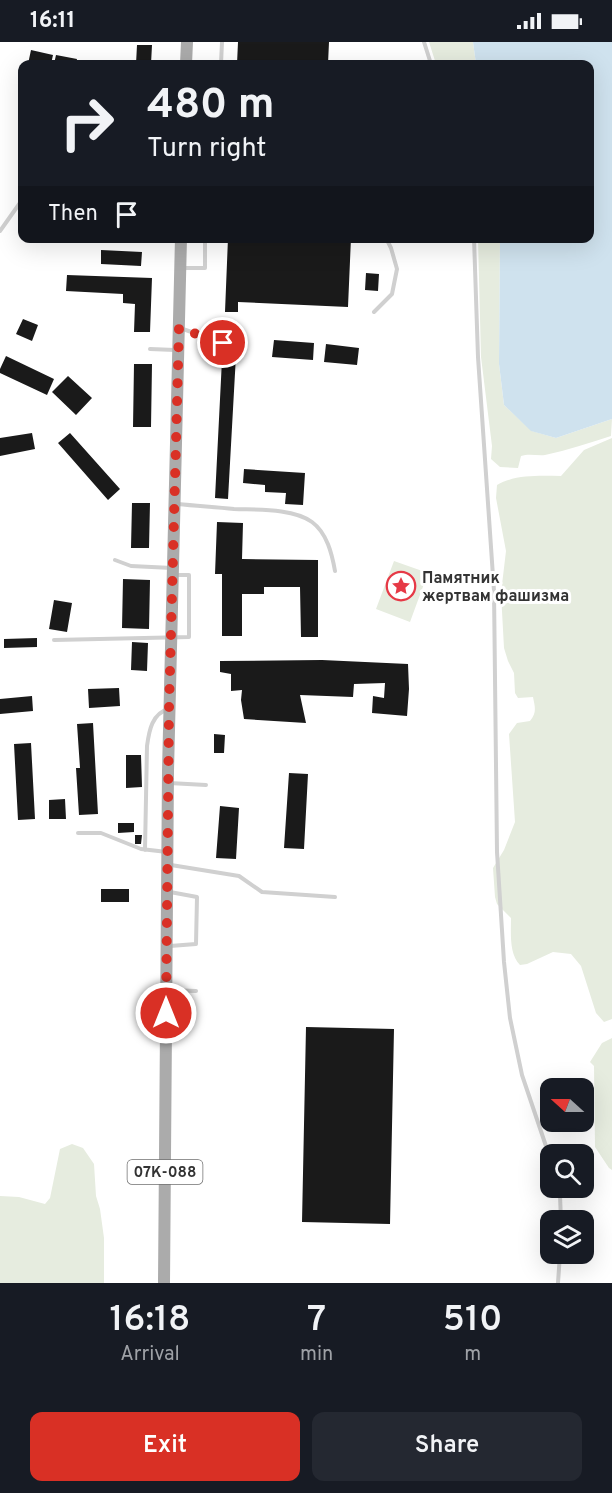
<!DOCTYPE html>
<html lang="en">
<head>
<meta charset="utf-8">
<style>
	body { margin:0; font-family:Overpass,sans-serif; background:#242831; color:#f1f3f6; height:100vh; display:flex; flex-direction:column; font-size:22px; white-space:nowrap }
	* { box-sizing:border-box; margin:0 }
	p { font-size:20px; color:#9ea1a6 }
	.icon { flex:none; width:33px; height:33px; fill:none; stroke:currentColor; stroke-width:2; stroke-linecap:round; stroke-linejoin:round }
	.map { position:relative; height:1241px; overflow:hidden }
	.details { display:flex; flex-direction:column; background:#171b24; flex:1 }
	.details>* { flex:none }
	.top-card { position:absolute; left:18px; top:18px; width:576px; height:183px; border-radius:12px; box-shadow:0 6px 24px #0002; background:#171b24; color:#f1f3f6; overflow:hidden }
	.needle { width:39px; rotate:291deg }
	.fabs { position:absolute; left:540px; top:1036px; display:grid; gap:12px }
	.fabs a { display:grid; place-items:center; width:54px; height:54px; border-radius:12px; background:#171b24; box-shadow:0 6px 24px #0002; font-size:30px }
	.pin { position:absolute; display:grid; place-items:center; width:51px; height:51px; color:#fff; margin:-26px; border:3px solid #fff; border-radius:50%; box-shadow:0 2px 6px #0007 }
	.me { position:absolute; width:66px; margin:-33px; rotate:0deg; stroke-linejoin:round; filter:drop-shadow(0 0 4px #0008) }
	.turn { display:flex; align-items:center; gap:21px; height:126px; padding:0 30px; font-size:27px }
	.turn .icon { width:78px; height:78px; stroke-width:2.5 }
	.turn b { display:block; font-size:42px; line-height:51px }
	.then { display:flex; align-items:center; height:57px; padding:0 30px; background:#0003; gap:12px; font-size:22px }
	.eta { display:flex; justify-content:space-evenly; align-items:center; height:102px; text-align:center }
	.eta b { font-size:36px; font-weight:600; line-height:42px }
	.cta { display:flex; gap:12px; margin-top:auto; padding:12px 30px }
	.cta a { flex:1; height:69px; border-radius:12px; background:#d93025; color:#fff; font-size:24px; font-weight:600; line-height:69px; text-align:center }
	.cta a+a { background:#242831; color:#f1f3f6 }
	.status { display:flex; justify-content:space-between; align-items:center; height:42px; padding:0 30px; background:#171b24; direction:ltr }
	.status svg { height:16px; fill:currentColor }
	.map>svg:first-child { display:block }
	.green { fill:#e6ecdf }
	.water { fill:#cfe2ee }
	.building { fill:#1a1a1a }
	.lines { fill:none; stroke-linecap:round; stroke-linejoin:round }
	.lane { stroke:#d0d0d0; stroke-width:4 }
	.primary { stroke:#ababab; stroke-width:12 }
	.route { stroke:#d93025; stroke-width:10; stroke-dasharray:0 18 }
	.labels { text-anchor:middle; stroke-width:6; stroke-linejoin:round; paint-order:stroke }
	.shield { fill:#fff; stroke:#707070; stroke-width:1.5 }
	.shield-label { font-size:15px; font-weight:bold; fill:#333 }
	.poi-label { font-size:16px; font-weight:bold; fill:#333; stroke:#fff; text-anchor:start }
</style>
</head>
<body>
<div class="status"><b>16:11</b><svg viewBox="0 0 49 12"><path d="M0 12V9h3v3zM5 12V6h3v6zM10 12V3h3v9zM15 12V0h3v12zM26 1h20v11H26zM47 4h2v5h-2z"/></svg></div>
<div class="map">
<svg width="612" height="1241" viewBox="0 0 612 1241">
	<rect width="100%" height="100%" fill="#fff"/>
	<path class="green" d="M 429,0 L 473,0 L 476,22 L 436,22 Z
		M 478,197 L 500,197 L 499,322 L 504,363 L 532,389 L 556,396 L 612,377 L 611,394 C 589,401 568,408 545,413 C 537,414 529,411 521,414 L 518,426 L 500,425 L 491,417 L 492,404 L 481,315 Z
		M 612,396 L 612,977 L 604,980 L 596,971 L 581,924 L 571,912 L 553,910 L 527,922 L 520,923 C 509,912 511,891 511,876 L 497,862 L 495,855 L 493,826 L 504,808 L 515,780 L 509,692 L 517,681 L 530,679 C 537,671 535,665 533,655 L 518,656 L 515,651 L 514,631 L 508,619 L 504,606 L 501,551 L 506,509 L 496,456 L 497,443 C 516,432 540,434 561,434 L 584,408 Z
		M 394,519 L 428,531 L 410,580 L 376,567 Z
		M 612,996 L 612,1128 L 609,1126 L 595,1105 L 594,1024 L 590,1020 L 602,1001 Z
		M 72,1102 L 83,1106 L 94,1122 L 96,1154 L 100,1167 L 104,1196 L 104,1241 L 0,1241 L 0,1154 L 19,1155 L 45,1162 L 50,1156 L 60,1107 Z"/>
	<path class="water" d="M 473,0 L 612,0 L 612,377 L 556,396 L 531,389 L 504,363 L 499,322 L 500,197 L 590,196 L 590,22 L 476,22 Z"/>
	<path class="building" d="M 238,0 L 329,0 L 328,22 L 237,22 Z
		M 137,3 L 152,3 L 151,22 L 136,22 Z
		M 31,8 L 53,13 L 51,22 L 28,22 Z
		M 56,13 L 77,17 L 76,22 L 54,22 Z
		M 228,196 L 351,196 L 348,265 L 238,260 L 238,270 L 225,270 Z
		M 101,208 L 142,210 L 141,224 L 101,222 Z
		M 366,231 L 379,232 L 378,249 L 365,248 Z
		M 67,233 L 152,236 L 150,290 L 134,290 L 135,262 L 123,261 L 123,252 L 66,249 Z
		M 23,277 L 38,283 L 32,299 L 16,292 Z
		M 224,278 L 236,279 L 236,291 L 243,291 L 242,313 L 236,313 L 228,457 L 215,456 Z
		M 274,298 L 314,301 L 313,318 L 272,315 Z
		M 326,302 L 359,306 L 357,323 L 324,320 Z
		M 6,314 L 54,337 L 47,353 L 0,331 L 0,327 Z
		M 134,322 L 152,322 L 151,385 L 133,385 Z
		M 68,334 L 92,356 L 76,373 L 52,350 Z
		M 32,391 L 35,407 L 0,414 L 0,396 Z
		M 70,391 L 120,447 L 108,458 L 58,401 Z
		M 244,427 L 305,431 L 303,463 L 285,462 L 286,451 L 265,450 L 265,443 L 243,441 Z
		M 132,461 L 150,461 L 149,506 L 131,506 Z
		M 217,480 L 243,481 L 242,517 L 318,518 L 318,595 L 301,595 L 300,545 L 264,545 L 264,552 L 242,552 L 242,594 L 222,594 L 222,532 L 215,532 Z
		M 123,537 L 150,538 L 149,587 L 122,586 Z
		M 54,558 L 72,561 L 67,590 L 49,587 Z
		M 37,596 L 37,605 L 4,606 L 4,597 Z
		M 132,600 L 148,601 L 147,629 L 131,628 Z
		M 322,618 L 408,622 L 409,647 L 407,674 L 372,671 L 373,654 L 384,656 L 385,641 L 354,642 L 353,655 L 300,653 L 306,681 L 244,677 L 241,658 L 242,648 L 231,649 L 231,632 L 220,630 L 220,619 Z
		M 119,646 L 120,664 L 89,666 L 88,647 Z
		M 32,654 L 33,669 L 0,672 L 0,657 Z
		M 93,681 L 98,772 L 79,773 L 76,726 L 80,726 L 77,682 Z
		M 214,692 L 225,693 L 224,711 L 214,711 Z
		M 31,701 L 35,777 L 18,778 L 14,702 Z
		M 126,713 L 141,713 L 142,745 L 126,746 Z
		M 289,731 L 308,732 L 304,807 L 284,806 Z
		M 65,757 L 66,777 L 49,777 L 49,758 Z
		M 220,764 L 239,766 L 236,817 L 216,816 Z
		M 118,781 L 134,781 L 134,790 L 118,791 Z
		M 135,793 L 142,793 L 141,802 L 135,802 Z
		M 101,847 L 129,847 L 129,860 L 101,860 Z
		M 306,985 L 394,987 L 390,1182 L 302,1180 Z"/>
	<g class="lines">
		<path class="lane" d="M 424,0 L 431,22
			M 221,22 L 222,0
			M 0,189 L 22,158
			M 474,196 L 478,315 L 494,549 L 497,810 L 504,920 L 510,976 L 522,1033 L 550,1116
			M 151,198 L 180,198
			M 184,226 L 205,226 L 205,196
			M 374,270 L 392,252 L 397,227 L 391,206 L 386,196
			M 180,286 L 223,301
			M 150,307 L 175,308
			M 178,462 C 197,464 215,465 234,467 C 256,468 293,466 312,480 C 327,491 332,512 335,529
			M 115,518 L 131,524 L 172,526
			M 54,598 L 189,595 L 189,533 L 176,533
			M 169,741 L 206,743
			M 78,791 L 101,791 L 141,807 L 167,810
			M 145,808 L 147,704 C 149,689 152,671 169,667
			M 171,823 L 239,834 L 262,850 L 335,855
			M 170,850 L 197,855 L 196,902 L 170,904
			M 170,948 L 196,949
			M 558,1146 L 560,1153 L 561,1179
			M 558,1241 L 560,1212"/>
		<path class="primary" d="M 186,22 L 187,0
			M 164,1241 L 168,729 L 181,196"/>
	</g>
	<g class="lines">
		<path class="route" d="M 166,971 L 169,667 L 179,286 L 223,301"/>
	</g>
	<defs>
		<g id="sight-ring" transform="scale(1.5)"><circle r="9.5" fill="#fff" stroke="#e63946" stroke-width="1.5"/><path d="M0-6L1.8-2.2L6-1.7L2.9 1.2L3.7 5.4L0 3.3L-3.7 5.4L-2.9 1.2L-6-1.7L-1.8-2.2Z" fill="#e63946"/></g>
	</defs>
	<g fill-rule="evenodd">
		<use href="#sight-ring" x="401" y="544"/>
	</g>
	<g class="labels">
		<rect class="shield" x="127.5" y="1118" width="75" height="24" rx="4.5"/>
		<g class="shield-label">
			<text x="165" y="1135">07К-088</text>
		</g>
		<g class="poi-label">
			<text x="422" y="541">Памятник<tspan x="422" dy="18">жертвам фашизма</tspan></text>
		</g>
	</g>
</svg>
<div class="fabs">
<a><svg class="needle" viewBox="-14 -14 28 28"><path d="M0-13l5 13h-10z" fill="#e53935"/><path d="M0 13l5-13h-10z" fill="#9ea1a6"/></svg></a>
<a><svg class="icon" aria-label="search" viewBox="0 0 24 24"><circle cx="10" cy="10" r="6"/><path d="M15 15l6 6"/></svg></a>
<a><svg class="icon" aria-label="layers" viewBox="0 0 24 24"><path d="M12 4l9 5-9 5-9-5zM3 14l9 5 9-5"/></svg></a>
</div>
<div class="pin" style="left:223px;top:301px;background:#d93025"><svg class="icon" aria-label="arrive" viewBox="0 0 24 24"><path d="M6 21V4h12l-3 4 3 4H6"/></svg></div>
<svg class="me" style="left:166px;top:971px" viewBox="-20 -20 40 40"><circle r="17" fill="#d93025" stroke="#fff" stroke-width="3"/><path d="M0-11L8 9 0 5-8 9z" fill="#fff"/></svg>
<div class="top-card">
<div class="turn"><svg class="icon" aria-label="right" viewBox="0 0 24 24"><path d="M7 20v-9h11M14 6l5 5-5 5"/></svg><div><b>480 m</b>Turn right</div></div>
<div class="then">Then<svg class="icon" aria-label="arrive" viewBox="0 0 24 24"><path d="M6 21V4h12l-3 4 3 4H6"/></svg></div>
</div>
</div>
<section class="details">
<div class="eta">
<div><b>16:18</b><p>Arrival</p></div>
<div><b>7</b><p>min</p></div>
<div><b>510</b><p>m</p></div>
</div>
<div class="cta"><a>Exit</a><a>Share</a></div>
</section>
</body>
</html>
